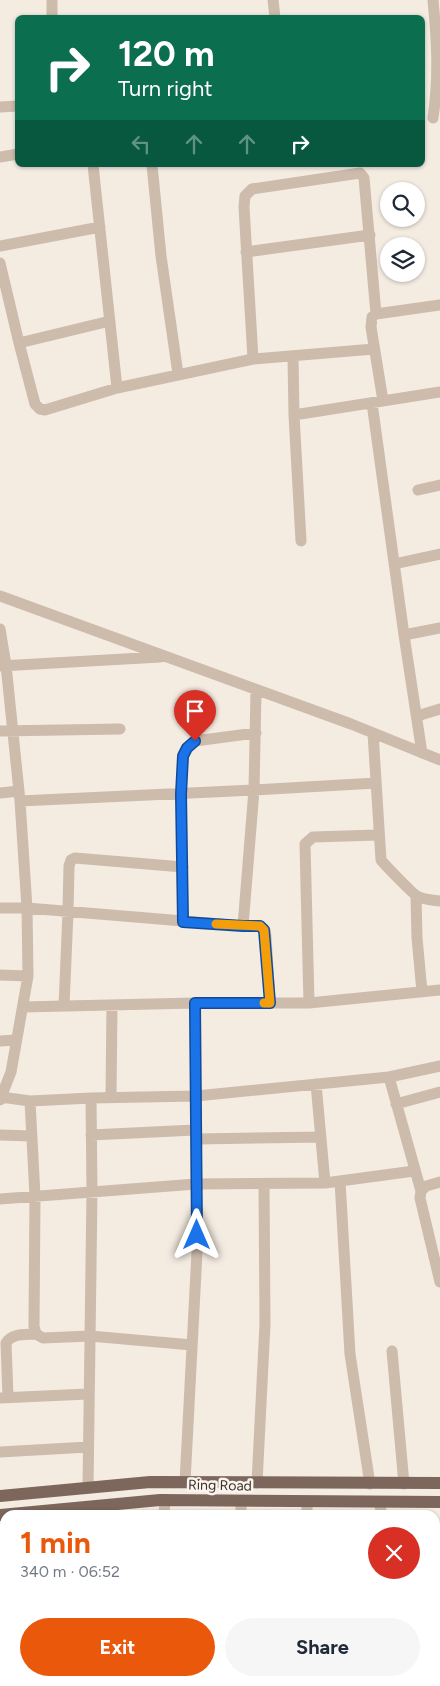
<!DOCTYPE html>
<html lang="en">
<head>
<meta charset="utf-8">
<style>
	body { margin:0; font-family:Figtree,sans-serif; background:#f6f6f7; color:#1f2937; height:100vh; display:flex; flex-direction:column; font-size:19px; white-space:nowrap }
	* { box-sizing:border-box; margin:0 }
	p { font-size:16px; color:#747a83 }
	.icon { flex:none; width:28px; height:28px; fill:none; stroke:currentColor; stroke-width:2; stroke-linecap:round; stroke-linejoin:round }
	.map { position:relative; flex:1; overflow:hidden }
	.sheet { position:absolute; left:0px; top:1510px; width:440px; height:176px; display:flex; flex-direction:column; background:#fff; border-radius:15px 15px 0 0; box-shadow:0 1px 4px #0004 }
	.sheet>* { flex:none }
	.guide { position:absolute; left:15px; top:15px; width:410px; height:152px; border-radius:8px; box-shadow:0 1px 4px #0004; background:#0b6e4f; color:#fff; overflow:hidden }
	.controls { position:absolute; left:380px; top:182px; display:grid; gap:10px }
	.controls a { display:grid; place-items:center; width:45px; height:45px; border-radius:50%; background:#fff; box-shadow:0 1px 4px #0004; font-size:25px }
	.pin { position:absolute; display:grid; place-items:center; width:42px; height:42px; color:#fff; margin:-51px -21px; border-radius:50% 50% 50% 0; rotate:-45deg; box-shadow:0 0 5px #0007 }
	.pin .icon { rotate:45deg }
	.me { position:absolute; width:55px; margin:-28px; rotate:0deg; stroke-linejoin:round; filter:drop-shadow(0 0 4px #0008) }
	.turn { display:flex; align-items:center; gap:18px; height:105px; padding:0 20px; font-size:22px }
	.turn .icon { width:65px; height:65px; stroke-width:2.5 }
	.turn b { display:block; font-size:35px; line-height:42px }
	.lanes { display:flex; align-items:center; height:48px; padding:0 20px; background:#0003; justify-content:center; gap:25px; direction:ltr }
	.lanes .off { opacity:.35 }
	.round { display:grid; place-items:center; flex:none; width:52px; height:52px; border-radius:26px; background:#f6f6f7 }
	.head { display:flex; align-items:center; justify-content:space-between; height:85px; padding:0 20px }
	h1 { font-size:30px; font-weight:700; line-height:38px; color:#ea580c }
	.button { display:flex; gap:10px; margin-top:auto; padding:10px 20px }
	.button a { flex:1; height:58px; border-radius:30px; background:#ea580c; color:#fff; font-size:20px; font-weight:700; line-height:58px; text-align:center }
	.button a+a { background:#f6f6f7; color:#1f2937 }
	.map>svg:first-child { display:block }
	.lines { fill:none; stroke-linecap:round; stroke-linejoin:round }
	.street { stroke:#cdbbac; stroke-width:11 }
	.primary { stroke:#7d675c; stroke-width:12 }
	.route-casing { stroke:#114b97; stroke-width:12 }
	.route { stroke:#1a73e8; stroke-width:9 }
	.slow { stroke:#f59e0b; stroke-width:9 }
	.labels { text-anchor:middle; stroke-width:5; stroke-linejoin:round; paint-order:stroke }
	.street-label { font-size:14px; fill:#3b302b; stroke:#fbf5ee }
</style>
</head>
<body>
<div class="map">
<svg width="440" height="1686" viewBox="0 0 440 1686">
	<rect width="100%" height="100%" fill="#f4ebe1"/>
	<g class="lines">
		<path class="street" d="M 52,0 L 52,18
			M 273,0 L 275,18
			M 0,107 L 18,106
			M 433,118 C 439,76 437,42 433,0
			M 0,157 L 18,154
			M 93,165 L 117,388
			M 152,165 L 161,256 L 178,374
			M 0,246 L 100,227
			M 246,252 L 370,235
			M 0,263 L 19,343 L 35,404 L 40,409 L 45,410 L 117,388 L 253,359 L 374,349
			M 19,343 L 110,321
			M 293,356 L 294,415 L 301,541
			M 253,359 L 244,207 L 245,196 L 252,189 L 360,173 L 364,178 L 376,314
			M 383,401 L 371,327 L 372,317 L 376,314 L 440,305
			M 372,403 L 404,635 L 422,753
			M 294,415 L 440,392
			M 418,490 L 440,485
			M 394,564 L 440,554
			M 0,596 L 351,724 L 440,760
			M 0,629 L 6,665 L 20,801 L 27,908 L 28,976 L 11,1072 L 0,1100
			M 404,635 L 440,628
			M 0,666 L 160,657
			M 417,716 L 440,709
			M 0,731 L 120,729
			M 373,733 L 381,860 C 384,864 413,894 417,896 C 424,900 433,900 440,901
			M 0,793 L 19,791
			M 20,801 L 254,790 L 376,783
			M 416,896 L 417,938 L 422,992
			M 0,908 L 27,908 L 243,926 L 260,926 L 265,930 L 266,936 L 270,1003
			M 183,922 L 181,794 L 183,756 L 187,748 L 195,741 L 256,733
			M 243,926 L 254,790 L 256,690
			M 0,975 L 28,976
			M 309,1003 L 305,844 L 313,837 L 378,835
			M 64,1006 L 68,912 L 69,866 L 71,860 L 75,858 L 183,867
			M 23,1007 L 195,1003 L 309,1003 L 440,990
			M 0,1041 L 16,1040
			M 389,1077 L 421,1191 L 420,1198 L 440,1282
			M 316,1084 L 325,1183
			M 1,1097 L 30,1101 L 91,1098 L 196,1096 L 389,1077 L 440,1066
			M 111,1097 L 112,1005
			M 30,1101 L 35,1196 L 34,1326 L 36,1334 L 43,1338 L 90,1336 L 192,1345
			M 396,1104 L 440,1092
			M 0,1135 L 31,1136
			M 91,1135 L 195,1130
			M 196,1139 L 321,1137
			M 340,1181 L 350,1354 L 370,1484
			M 421,1191 L 426,1186 L 440,1182
			M 0,1199 L 196,1184 L 325,1183 L 414,1171
			M 392,1351 L 404,1484
			M 8,1397 L 6,1343 C 12,1333 25,1335 36,1334
			M 0,1398 L 88,1394
			M 0,1452 L 88,1447
			M 185,1482 L 197,1252 L 195,1003
			M 257,1483 L 265,1324 L 264,1184
			M 88,1488 L 92,1191 L 91,1098
			M 241,1501 L 241,1515
			M 307,1502 L 307,1515
			M 379,1502 L 382,1515
			M 164,1515 L 165,1500
			M 0,1664 L 5,1663
			M 42,1681 L 43,1686
			M 270,1681 L 271,1686
			M 128,1686 L 128,1681
			M 336,1686 L 424,1681 L 425,1686"/>
		<path class="primary" d="M 0,1496 L 150,1482 L 440,1483
			M 0,1515 L 160,1500 L 440,1502"/>
	</g>
	<g class="lines">
		<g class="route-casing">
			<path id="route" d="M 195,741 L 187,748 L 183,756 L 181,794 L 183,922 L 243,926 L 260,926 L 264,930 L 270,1003 L 195,1003 L 197,1235"/>
		</g>
		<use href="#route" class="route"/>
		<path class="slow" d="M 216,924 L 260,926 L 264,930 L 270,1003 L 264,1003"/>
	</g>
	<g class="labels">
		<g class="street-label">
			<text transform="translate(220 1485) rotate(1)" y="5">Ring Road</text>
		</g>
	</g>
</svg>
<div class="controls">
<a><svg class="icon" aria-label="search" viewBox="0 0 24 24"><circle cx="10" cy="10" r="6"/><path d="M15 15l6 6"/></svg></a>
<a><svg class="icon" aria-label="layers" viewBox="0 0 24 24"><path d="M12 4l9 5-9 5-9-5zM3 14l9 5 9-5"/></svg></a>
</div>
<div class="pin" style="left:195px;top:741px;background:#d93025"><svg class="icon" aria-label="arrive" viewBox="0 0 24 24"><path d="M6 21V4h12l-3 4 3 4H6"/></svg></div>
<svg class="me" style="left:197px;top:1235px" viewBox="-20 -20 40 40"><path d="M0-17L14 15 0 8-14 15z" fill="#1a73e8" stroke="#fff" stroke-width="4"/></svg>
<div class="guide">
<div class="turn"><svg class="icon" aria-label="right" viewBox="0 0 24 24"><path d="M7 20v-9h11M14 6l5 5-5 5"/></svg><div><b>120 m</b>Turn right</div></div>
<div class="lanes"><svg class="icon off" aria-label="left" viewBox="0 0 24 24"><path d="M17 20v-9H6M10 6l-5 5 5 5"/></svg><svg class="icon off" aria-label="ahead" viewBox="0 0 24 24"><path d="M12 20V5M6 11l6-6 6 6"/></svg><svg class="icon off" aria-label="ahead" viewBox="0 0 24 24"><path d="M12 20V5M6 11l6-6 6 6"/></svg><svg class="icon" aria-label="right" viewBox="0 0 24 24"><path d="M7 20v-9h11M14 6l5 5-5 5"/></svg></div>
</div>
<section class="sheet">
<div class="head"><div><h1>1 min</h1><p>340 m · 06:52</p></div><a class="round" style="background:#d93025;color:#fff"><svg class="icon" aria-label="close" viewBox="0 0 24 24"><path d="M6 6l12 12M18 6L6 18"/></svg></a></div>
<div class="button"><a>Exit</a><a>Share</a></div>
</section>
</div>
</body>
</html>
